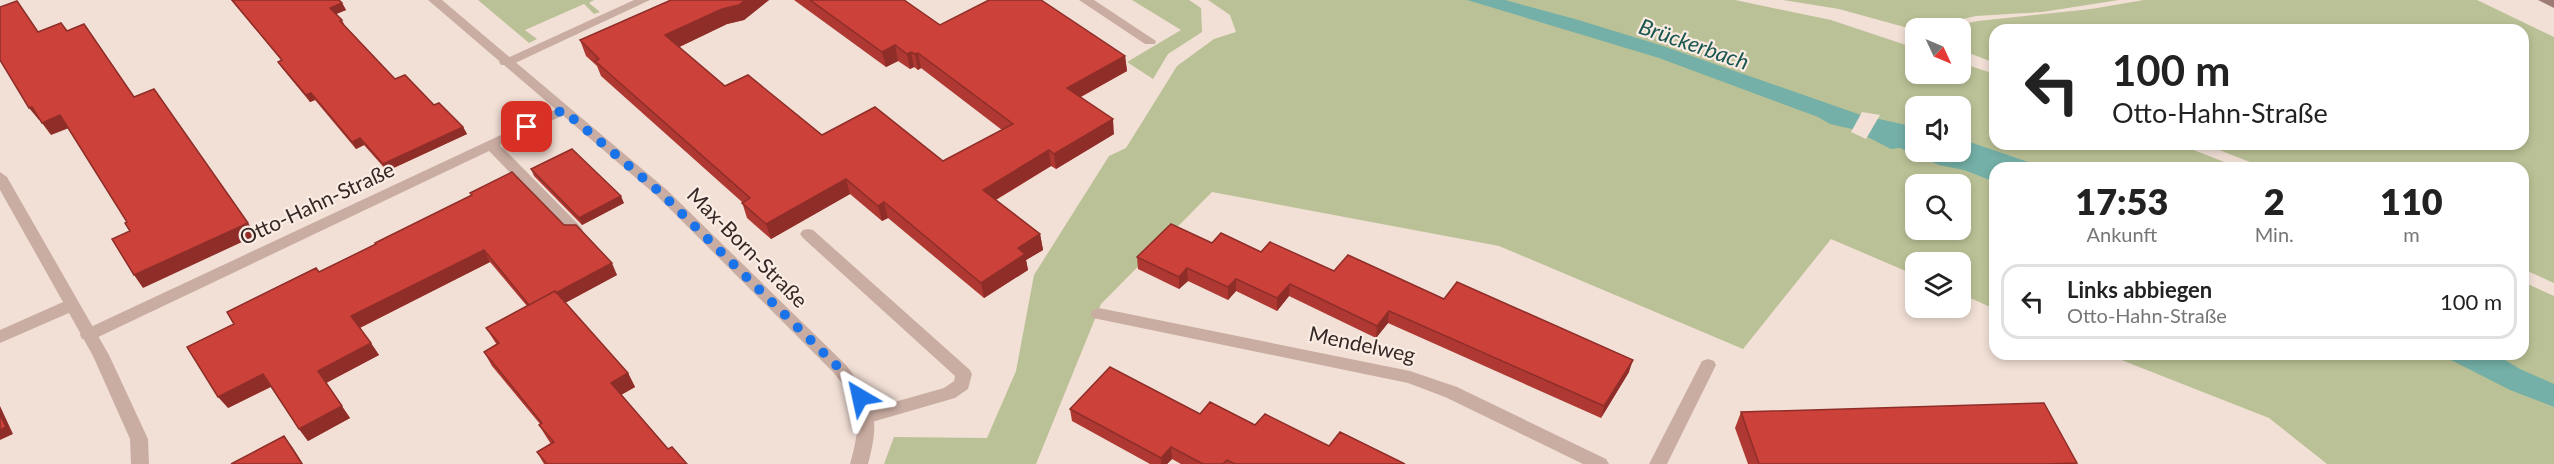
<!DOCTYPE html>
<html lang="de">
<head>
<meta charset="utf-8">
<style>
	body { margin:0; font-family:Lato,sans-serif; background:#f2f2f2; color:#222; height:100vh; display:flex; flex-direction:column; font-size:22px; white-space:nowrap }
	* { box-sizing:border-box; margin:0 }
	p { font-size:20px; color:#767676 }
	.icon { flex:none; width:33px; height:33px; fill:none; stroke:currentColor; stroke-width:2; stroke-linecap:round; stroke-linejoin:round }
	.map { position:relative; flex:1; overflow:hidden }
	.sheet { position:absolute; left:1989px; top:162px; width:540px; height:198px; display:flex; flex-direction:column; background:#fff; border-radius:18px; box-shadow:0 3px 9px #0003 }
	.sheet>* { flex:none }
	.banner { position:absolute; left:1989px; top:24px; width:540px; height:126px; border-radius:18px; box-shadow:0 3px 9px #0003; background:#fff; color:#222; overflow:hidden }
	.needle { width:39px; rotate:134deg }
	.fabs { position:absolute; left:1905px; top:18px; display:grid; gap:12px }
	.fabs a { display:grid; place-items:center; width:66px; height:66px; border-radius:12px; background:#fff; box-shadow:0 3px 9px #0003; font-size:30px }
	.pin { position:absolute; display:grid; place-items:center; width:51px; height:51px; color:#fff; margin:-26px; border-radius:12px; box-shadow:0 3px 9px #0006 }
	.me { position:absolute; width:66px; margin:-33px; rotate:324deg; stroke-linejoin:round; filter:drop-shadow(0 0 4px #0008) }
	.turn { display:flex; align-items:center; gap:21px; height:126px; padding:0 24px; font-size:27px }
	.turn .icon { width:78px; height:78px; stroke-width:2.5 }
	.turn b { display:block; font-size:42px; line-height:51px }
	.eta { display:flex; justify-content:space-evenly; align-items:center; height:102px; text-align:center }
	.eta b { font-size:36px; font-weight:800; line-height:42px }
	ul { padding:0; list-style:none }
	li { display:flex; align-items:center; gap:18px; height:75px; margin:0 12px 9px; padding:0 12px; border:3px solid #e0e0e0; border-radius:18px }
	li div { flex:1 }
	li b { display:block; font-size:22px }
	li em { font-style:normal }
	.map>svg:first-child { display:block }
	.green { fill:#bbc196; fill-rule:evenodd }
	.water { fill:#74b0a7 }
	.pier { fill:#f2e0d6 }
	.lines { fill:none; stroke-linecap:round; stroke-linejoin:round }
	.lane { fill:#caada2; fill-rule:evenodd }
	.street { fill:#caada2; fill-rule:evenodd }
	.secondary { fill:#9e7b74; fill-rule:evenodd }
	.wall { fill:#af3932 }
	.shaded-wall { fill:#8f2e29 }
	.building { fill:#cc423a; stroke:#8f2e29; stroke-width:1.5 }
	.route { stroke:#1a73e8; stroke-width:10; stroke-dasharray:0 18 }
	.labels { text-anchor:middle; stroke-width:4.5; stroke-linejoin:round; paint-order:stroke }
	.street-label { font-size:21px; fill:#342725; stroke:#faebe3 }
	.water-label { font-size:22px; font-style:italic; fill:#195750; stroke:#faebe3 }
</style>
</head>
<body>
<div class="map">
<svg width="2554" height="464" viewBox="0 0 2554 464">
	<rect width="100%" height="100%" fill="#f2e0d6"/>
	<path class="green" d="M 478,0 L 594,0 L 589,3 L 600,12 L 594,14 L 584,4 L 525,30 L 537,39 L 529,43 Z
		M 1132,0 L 1189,0 L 1201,8 L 1202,32 L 1168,54 L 1153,79 L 1127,62 L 1181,30 Z
		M 1208,0 L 1735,0 L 1831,20 L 1915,48 L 1916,74 L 1960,74 L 1961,63 L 1995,74 L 1995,144 L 2178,144 L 2240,168 L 1995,168 L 1995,309 L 1961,294 L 1960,262 L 1916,262 L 1915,275 L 1831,239 L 1743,349 L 1499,246 L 1212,192 L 1101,304 L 1036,464 L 884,464 L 894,437 L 987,438 L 1016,371 L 1034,275 L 1109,156 L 1126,148 L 1177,66 L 1214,39 L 1236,32 L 1230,15 ZM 1916,106 L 1960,106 L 1960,152 L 1916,152 ZM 1916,184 L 1960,184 L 1960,230 L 1916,230 Z
		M 1783,0 L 2119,0 L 2042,12 L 1976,16 L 1915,30 L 1839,9 Z
		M 2144,0 L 2477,0 L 2554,37 L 2554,283 L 2523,269 L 2523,168 L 2265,168 L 2204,144 L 2523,144 L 2523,30 L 1995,30 L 1995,63 L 1961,50 L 1960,28 L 1941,28 L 1978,21 L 2091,9 Z
		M 2523,282 L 2554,296 L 2554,464 L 2327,464 L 2269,418 L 2106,354 L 2523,354 Z"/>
	<path class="water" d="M 1467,0 L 1505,0 L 1575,19 L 1660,45 L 1861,115 L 1915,127 L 1916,152 L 1960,152 L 1961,139 L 2046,168 L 1995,168 L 1995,182 L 1964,170 L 1939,165 L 1900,148 L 1891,149 L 1852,129 L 1830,124 L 1818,117 L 1659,58 Z
		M 2439,354 L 2495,354 L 2520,369 L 2554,384 L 2554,407 L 2510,390 Z"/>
	<path class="pier" d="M 1862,112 L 1880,115 L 1866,139 L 1851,132 Z"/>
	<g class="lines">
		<path class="lane" d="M 634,0 L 650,0 L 511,65 L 501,65 L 499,62 Z
			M 1079,0 L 1094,0 L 1156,41 L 1155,44 L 1145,44 Z
			M 563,106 L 570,110 L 568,113 L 500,145 L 581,227 L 583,231 L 581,235 L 571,235 L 489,151 L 94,339 L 82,339 L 80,335 L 82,331 Z
			M 808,229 L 813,230 L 970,370 L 972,374 L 968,389 L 955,398 L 865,424 L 859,422 L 856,417 L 859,412 L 944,388 L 954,381 L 955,376 L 803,238 L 800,234 L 803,230 Z"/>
		<path class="street" d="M 428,0 L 442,0 L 667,190 L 846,365 C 874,403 881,416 868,464 L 850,464 C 856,443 862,417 852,397 C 847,389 840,381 834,373 L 657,196 Z
			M 0,172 L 7,177 L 109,355 L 148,439 L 149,464 L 131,464 L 130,439 L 93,356 L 69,313 L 0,343 L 0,330 L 63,302 L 0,190 Z
			M 1099,308 L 1410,371 L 1457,387 L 1606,459 L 1609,464 L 1583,464 L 1445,397 L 1408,383 L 1093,318 L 1091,314 L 1093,310 Z
			M 1708,359 L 1714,361 L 1716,365 L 1667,464 L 1649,464 L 1702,361 Z"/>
		<path class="secondary" d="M 2538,0 L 2554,0 L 2554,8 Z"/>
	</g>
	<path class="wall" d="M 231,0 L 339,0 L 342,3 L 346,10 L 336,14 L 342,20 L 345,26 L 395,79 L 434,105 L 463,127 L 467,134 L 387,171 L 364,145 L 356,149 L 315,100 L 310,102 L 282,68 L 278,62 L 281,60 Z
		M 671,0 L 769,0 L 744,20 L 727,24 L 679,47 L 725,86 L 822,135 L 943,161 L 1002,130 L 921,68 L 918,70 L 914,67 L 910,69 L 898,61 L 886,67 L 794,0 L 904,0 L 940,25 L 1125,56 L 1127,71 L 1081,97 L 1114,134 L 1056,169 L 1051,166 L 996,200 L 1040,234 L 1043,250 L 1026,260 L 1028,270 L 984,298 L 888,218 L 882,221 L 850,194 L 771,239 L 747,218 L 742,202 L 601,76 L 597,66 L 586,56 L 580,40 Z
		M 531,169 L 624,203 L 582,225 L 534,176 Z
		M 470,193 L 564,225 L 617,275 L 565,303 L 628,373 L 635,387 L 621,395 L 668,449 L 687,464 L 544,464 L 537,452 L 551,444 L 547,438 L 539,425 L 540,424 L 492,366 L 484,352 L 497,345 L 486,328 L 527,306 L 490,262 L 360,328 L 379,355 L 326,383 L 350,418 L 308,441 L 299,429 L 271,387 L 228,408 L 234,324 L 319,272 L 376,244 L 472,195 Z
		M 1212,243 L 1261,252 L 1444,299 L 1629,372 L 1601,418 L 1388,323 L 1376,338 L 1289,296 L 1277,311 L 1236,291 L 1228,300 L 1188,281 L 1179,289 L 1138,269 L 1137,257 Z
		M 1070,409 L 1200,414 L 1255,425 L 1329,446 L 1405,464 L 1181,464 L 1172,459 L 1167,464 L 1150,464 L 1072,421 Z
		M 1741,412 L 2077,463 L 2076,464 L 1748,464 L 1735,428 Z"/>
	<path class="shaded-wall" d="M 745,0 L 769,0 L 744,20 L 727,24 L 671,51 L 665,35 L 722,9 Z
		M 342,3 L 346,10 L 334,15 L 330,8 Z
		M 895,45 L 898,61 L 886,67 L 882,52 Z
		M 911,52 L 914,67 L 910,69 L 907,54 Z
		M 918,53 L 921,68 L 918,70 L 915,54 Z
		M 1125,56 L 1127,71 L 1069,103 L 1067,88 Z
		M 311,93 L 315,100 L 310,102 L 306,95 Z
		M 32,107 L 42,119 L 39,120 L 29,108 Z
		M 60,115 L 69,128 L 51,135 L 42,123 Z
		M 1113,119 L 1114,134 L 1056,169 L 1054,154 Z
		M 463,127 L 467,134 L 387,171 L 383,164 Z
		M 360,138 L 364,145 L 356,149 L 352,142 Z
		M 1049,150 L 1051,166 L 986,205 L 983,190 Z
		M 846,179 L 850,194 L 771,239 L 766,224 Z
		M 621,196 L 624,203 L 582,225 L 579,218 Z
		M 884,202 L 888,218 L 882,221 L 878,206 Z
		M 248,223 L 257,235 L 143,288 L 134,275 Z
		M 1040,234 L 1043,250 L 1026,260 L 1028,270 L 984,298 L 981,283 L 1018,248 Z
		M 484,250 L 490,262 L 359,328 L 351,316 Z
		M 612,263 L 617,275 L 537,318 L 531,307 Z
		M 1187,268 L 1188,281 L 1179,289 L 1179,277 Z
		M 1236,279 L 1236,291 L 1228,300 L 1228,287 Z
		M 1290,284 L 1289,296 L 1277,311 L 1277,298 Z
		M 1389,311 L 1388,323 L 1376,338 L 1377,326 Z
		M 371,343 L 379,355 L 326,383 L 350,418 L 308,441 L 299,429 L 318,371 Z
		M 1633,360 L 1629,372 L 1601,418 L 1604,406 Z
		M 628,373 L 635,387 L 617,397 L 611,383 Z
		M 263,374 L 272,386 L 228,408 L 218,397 Z
		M 0,406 L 13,434 L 0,440 Z
		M 284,436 L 293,448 L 303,464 L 302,464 Z
		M 1171,447 L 1172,459 L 1167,464 L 1161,464 L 1161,458 Z"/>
	<path class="building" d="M 232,0 L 339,0 L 342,3 L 330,8 L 342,20 L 340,21 L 395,79 L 405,75 L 434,105 L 439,103 L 463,127 L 383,164 L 360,138 L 352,142 L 311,93 L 306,95 L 278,62 L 282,60 Z
		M 671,0 L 745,0 L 739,5 L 722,9 L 665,35 L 725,86 L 748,75 L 822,135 L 875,107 L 943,161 L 1013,124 L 918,53 L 915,54 L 911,52 L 907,54 L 895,45 L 882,52 L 810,0 L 904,0 L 940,25 L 989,0 L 1041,0 L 1125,56 L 1067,88 L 1113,119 L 1054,154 L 1049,150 L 983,190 L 1040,234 L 1018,248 L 1025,254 L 981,283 L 884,202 L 878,206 L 846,179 L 766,224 L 742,203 L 750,198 L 595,61 L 599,59 L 580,40 Z
		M 17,1 L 38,32 L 61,23 L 67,31 L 84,24 L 134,97 L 154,89 L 248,223 L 134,275 L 112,239 L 130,231 L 125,223 L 127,222 L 60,115 L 42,123 L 32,107 L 29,108 L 0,60 L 0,7 Z
		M 572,149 L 621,196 L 579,218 L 531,169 Z
		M 512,172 L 564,225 L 576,225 L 612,263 L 556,293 L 555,291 L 529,305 L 484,250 L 351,316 L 371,343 L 318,371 L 342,406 L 299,429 L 263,374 L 218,397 L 187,347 L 234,324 L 227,312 L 316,268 L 319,272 L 376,244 L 375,243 L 472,195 L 470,193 Z
		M 1171,224 L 1212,243 L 1221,233 L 1261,252 L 1270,242 L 1334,271 L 1348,255 L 1444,299 L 1457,282 L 1633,360 L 1604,406 L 1389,311 L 1377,326 L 1290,284 L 1277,298 L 1236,279 L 1228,287 L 1187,268 L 1179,277 L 1137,257 Z
		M 555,291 L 628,373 L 611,383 L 668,449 L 672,447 L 687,464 L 547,464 L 537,452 L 554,442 L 539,425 L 542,423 L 484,352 L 499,343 L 486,328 Z
		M 1110,367 L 1200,414 L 1210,402 L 1255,425 L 1265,414 L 1329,446 L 1340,432 L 1405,464 L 1235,464 L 1227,460 L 1223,464 L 1203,464 L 1171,447 L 1161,458 L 1070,409 Z
		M 2044,403 L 2077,463 L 2047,464 L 1759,464 L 1741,412 Z
		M 0,414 L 6,427 L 0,430 Z
		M 284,436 L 302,464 L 231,464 Z"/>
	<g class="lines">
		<path class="route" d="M 527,127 L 563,110 L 662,194 L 840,369 L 860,397"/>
	</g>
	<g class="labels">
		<g class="street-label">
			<text transform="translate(317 204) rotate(-25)" y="7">Otto-Hahn-Straße</text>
			<text transform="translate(747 248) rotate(45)" y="7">Max-Born-Straße</text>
			<text transform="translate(1362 345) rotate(12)" y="7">Mendelweg</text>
		</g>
		<g class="water-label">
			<text transform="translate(1694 44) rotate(19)" y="8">Brückerbach</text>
		</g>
	</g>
</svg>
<div class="fabs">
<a><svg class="needle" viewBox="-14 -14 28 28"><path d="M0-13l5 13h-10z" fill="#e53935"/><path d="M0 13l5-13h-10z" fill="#767676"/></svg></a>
<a><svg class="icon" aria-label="sound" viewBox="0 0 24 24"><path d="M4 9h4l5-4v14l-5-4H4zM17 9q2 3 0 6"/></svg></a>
<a><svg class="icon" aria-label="search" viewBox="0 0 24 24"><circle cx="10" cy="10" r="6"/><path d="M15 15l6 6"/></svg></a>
<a><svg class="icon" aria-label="layers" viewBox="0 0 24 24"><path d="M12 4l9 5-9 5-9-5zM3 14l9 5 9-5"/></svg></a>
</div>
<div class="pin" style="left:527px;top:127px;background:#d93025"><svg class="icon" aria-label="arrive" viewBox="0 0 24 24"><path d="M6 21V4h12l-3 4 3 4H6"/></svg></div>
<svg class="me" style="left:860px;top:397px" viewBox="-20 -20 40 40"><path d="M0-17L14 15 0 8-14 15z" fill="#1a73e8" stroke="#fff" stroke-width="4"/></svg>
<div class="banner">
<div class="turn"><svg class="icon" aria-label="left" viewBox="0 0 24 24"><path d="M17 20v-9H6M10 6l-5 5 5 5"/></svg><div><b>100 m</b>Otto-Hahn-Straße</div></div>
</div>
<section class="sheet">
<div class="eta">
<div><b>17:53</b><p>Ankunft</p></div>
<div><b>2</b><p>Min.</p></div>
<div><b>110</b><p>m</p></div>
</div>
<ul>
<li><svg class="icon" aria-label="left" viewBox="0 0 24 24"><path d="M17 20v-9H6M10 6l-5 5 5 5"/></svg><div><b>Links abbiegen</b><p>Otto-Hahn-Straße</p></div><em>100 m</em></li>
</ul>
</section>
</div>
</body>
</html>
